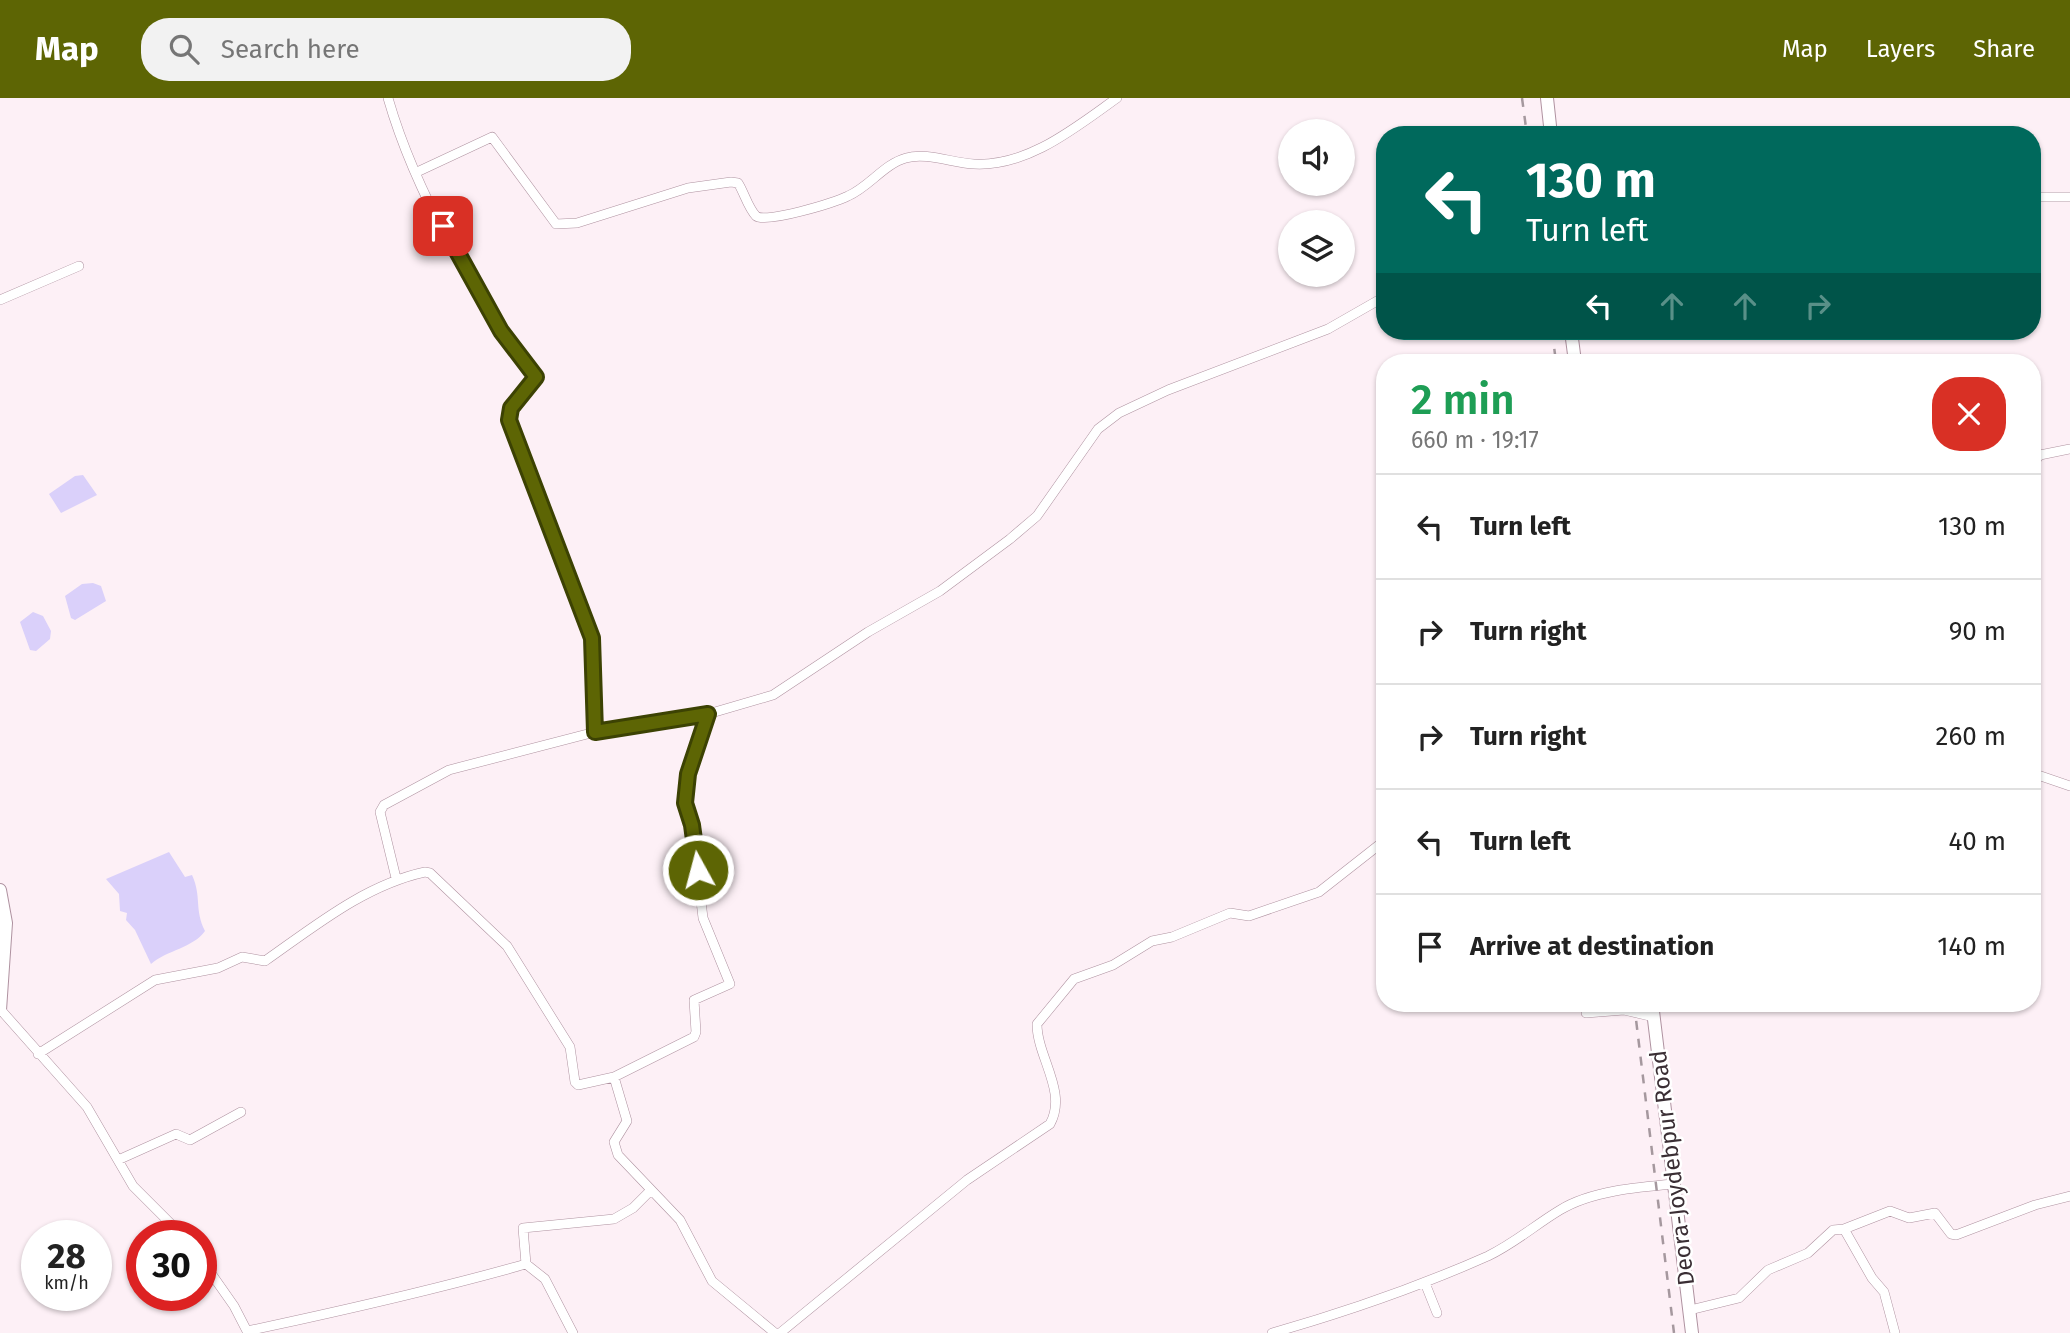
<!DOCTYPE html>
<html lang="en">
<head>
<meta charset="utf-8">
<style>
	body { margin:0; font-family:"Fira Sans",sans-serif; background:#f2f2f2; color:#222; height:100vh; display:flex; flex-direction:column; font-size:26px; white-space:nowrap }
	* { box-sizing:border-box; margin:0 }
	p { font-size:23px; color:#767676 }
	.icon { flex:none; width:38px; height:38px; fill:none; stroke:currentColor; stroke-width:2; stroke-linecap:round; stroke-linejoin:round }
	.map { position:relative; flex:1; overflow:hidden }
	.details { position:absolute; left:1376px; top:256px; width:665px; height:658px; display:flex; flex-direction:column; background:#fff; border-radius:28px; box-shadow:0 2px 5px #0004 }
	.details>* { flex:none }
	.guide { position:absolute; left:1376px; top:28px; width:665px; height:214px; border-radius:28px; box-shadow:0 2px 5px #0004; background:#00695c; color:#fff; overflow:hidden }
	.fabs { position:absolute; left:1278px; top:21px; display:grid; gap:14px }
	.fabs a { display:grid; place-items:center; width:77px; height:77px; border-radius:50%; background:#fff; box-shadow:0 2px 5px #0004; font-size:35px }
	.speed { position:absolute; left:21px; top:1122px; display:flex; gap:14px; font-size:35px; font-weight:700; text-align:center }
	.speed>* { display:grid; place-content:center; width:91px; height:91px; border-radius:50%; background:#fff; box-shadow:0 2px 5px #0004; line-height:1 }
	.speed small { font-size:18px; font-weight:400 }
	.speed .limit { border:10px solid #d22; background:#fff; color:#111 }
	.pin { position:absolute; display:grid; place-items:center; width:60px; height:60px; color:#fff; margin:-30px; border-radius:14px; box-shadow:0 4px 10px #0006 }
	.me { position:absolute; width:77px; margin:-38px; rotate:353deg; stroke-linejoin:round; filter:drop-shadow(0 0 5px #0008) }
	.turn { display:flex; align-items:center; gap:24px; height:147px; padding:0 35px; font-size:32px }
	.turn .icon { width:91px; height:91px; stroke-width:2.5 }
	.turn b { display:block; font-size:49px; line-height:60px }
	.lanes { display:flex; align-items:center; height:66px; padding:0 35px; background:#0003; justify-content:center; gap:35px; direction:ltr }
	.lanes .off { opacity:.35 }
	.round { display:grid; place-items:center; flex:none; width:74px; height:74px; border-radius:28px; background:#f2f2f2 }
	.overview { display:flex; align-items:center; justify-content:space-between; height:119px; padding:0 35px }
	h1 { font-size:42px; font-weight:600; line-height:52px; color:#1e9e55 }
	ul { padding:0; list-style:none }
	li { display:flex; align-items:center; gap:21px; height:105px; padding:0 35px; border-top:2px solid #e0e0e0 }
	li div { flex:1 }
	li b { display:block; font-size:26px }
	li em { font-style:normal }
	header { display:flex; align-items:center; gap:42px; box-sizing:border-box; height:98px; padding:0 35px; background:#5d6504; color:#fff }
	header strong { font-size:33px }
	nav { display:flex; gap:38px; margin-inline-start:auto; font-size:24px }
	.search { width:490px; height:63px; background:#f2f2f2; display:flex; align-items:center; gap:18px; box-sizing:border-box; padding:0 24px; border-radius:28px; color:#767676; font-size:26px }
	.map>svg:first-child { display:block }
	.water { fill:#dad0fa }
	.lines { fill:none; stroke-linecap:round; stroke-linejoin:round }
	.street-casing { stroke:#af92a0; stroke-width:10 }
	.secondary-casing { stroke:#af92a0; stroke-width:14 }
	.street { stroke:#fff; stroke-width:9 }
	.secondary { stroke:#fff; stroke-width:12 }
	.rail { stroke:#a5989e; stroke-width:2.5; stroke-dasharray:9 9; stroke-linecap:butt }
	.route-casing { stroke:#3c4203; stroke-width:18 }
	.route { stroke:#5d6504; stroke-width:12 }
	.labels { text-anchor:middle; stroke-width:5; stroke-linejoin:round; paint-order:stroke }
	.street-label { font-size:23px; fill:#3a2e34; stroke:#fff }
</style>
</head>
<body>
<header>
<strong>Map</strong>
<div class="search"><svg class="icon" aria-label="search" viewBox="0 0 24 24"><circle cx="10" cy="10" r="6"/><path d="M15 15l6 6"/></svg>Search here</div>
<nav><a>Map</a><a>Layers</a><a>Share</a></nav>
</header>
<div class="map">
<svg width="2070" height="1235" viewBox="0 0 2070 1235">
	<rect width="100%" height="100%" fill="#fdf0f6"/>
	<path class="water" d="M 83,377 L 97,397 L 61,415 L 49,396 L 75,378 Z
		M 93,485 L 101,488 L 106,503 L 75,522 L 71,520 L 65,498 L 82,486 Z
		M 33,514 L 43,518 L 51,533 L 50,541 L 36,553 L 30,552 L 20,524 Z
		M 169,754 L 185,779 L 192,777 C 202,799 194,811 205,833 C 193,850 167,852 151,866 L 135,832 L 126,822 L 127,815 L 120,813 L 119,796 L 106,781 Z"/>
	<g class="lines">
		<g class="street-casing">
			<path id="street" d="M 388,0 C 415,94 477,202 536,279 L 511,310 L 509,322 L 592,540 L 595,634
				M 417,74 L 492,39 L 556,126 L 577,125 L 688,90 L 731,84 L 738,85 C 744,94 748,110 756,118 C 766,126 836,104 848,98 C 869,89 884,66 906,60 C 926,54 953,65 974,66 C 1028,69 1076,29 1117,0
				M 2032,99 L 2070,99
				M 0,202 L 79,168
				M 2032,367 L 2040,357 L 2070,351
				M 2032,675 L 2070,688
				M 396,780 L 380,714 L 384,707 L 449,672 L 595,634 L 708,616 L 773,597 L 868,534 L 940,493 L 1010,441 L 1037,418 L 1098,331 L 1119,315 L 1168,292 L 1328,231 L 1384,199
				M 0,911 L 87,1009 L 133,1088 L 183,1138
				M 1586,915 L 1624,912 L 1654,919
				M 38,956 L 155,882 L 218,870 L 242,859 L 265,863 C 315,828 365,787 425,774 L 430,775 L 507,848 L 570,949 L 575,984 L 578,987 L 614,979 L 694,939 L 696,934 L 694,902 L 730,886 L 703,820 L 692,727 L 685,708 L 688,676 L 708,616
				M 614,979 L 627,1023 L 614,1044 L 618,1057 L 680,1122 L 712,1183 L 775,1235
				M 118,1062 L 176,1036 L 190,1042 L 241,1014
				M 1844,1131 L 1872,1180 L 1884,1194 L 1895,1235
				M 201,1161 L 234,1208 L 248,1235
				M 1425,1185 L 1437,1215
				M 1690,1212 L 1739,1200 L 1768,1172 L 1808,1155 L 1833,1132 L 1844,1131 L 1890,1113 L 1909,1120 L 1935,1115 L 1951,1136 L 1956,1137 L 2035,1107 L 2070,1098
				M 247,1233 C 341,1213 434,1192 526,1166
				M 573,1235 L 545,1181 L 526,1166 L 523,1130 L 614,1121 L 633,1110 L 650,1093
				M 780,1235 L 967,1082 L 1050,1026 C 1068,994 1037,959 1037,926 L 1074,881 L 1113,867 L 1152,843 L 1172,839 L 1230,815 L 1249,818 L 1319,794 L 1384,743
				M 1272,1235 C 1346,1214 1418,1189 1488,1158 C 1515,1145 1535,1127 1560,1112 C 1591,1093 1638,1089 1674,1086"/>
		</g>
		<g class="secondary-casing">
			<path id="secondary" d="M 1547,0 L 1551,37
				M 1571,233 L 1575,264
				M 0,792 L 6,825 L 0,912
				M 1652,905 L 1692,1235"/>
		</g>
		<use href="#street" class="street"/>
		<use href="#secondary" class="secondary"/>
		<path class="rail" d="M 1522,0 L 1527,37
			M 1552,233 L 1556,264
			M 1634,905 L 1674,1235"/>
	</g>
	<g class="lines">
		<g class="route-casing">
			<path id="route" d="M 443,128 L 501,233 L 536,279 L 511,310 L 509,322 L 592,540 L 595,634 L 708,616 L 688,676 L 685,705 L 692,727 L 698,772"/>
		</g>
		<use href="#route" class="route"/>
	</g>
	<g class="labels">
		<g class="street-label">
			<text transform="translate(1672 1070) rotate(-97)" y="8">Deora-Joydebpur Road</text>
		</g>
	</g>
</svg>
<div class="fabs">
<a><svg class="icon" aria-label="sound" viewBox="0 0 24 24"><path d="M4 9h4l5-4v14l-5-4H4zM17 9q2 3 0 6"/></svg></a>
<a><svg class="icon" aria-label="layers" viewBox="0 0 24 24"><path d="M12 4l9 5-9 5-9-5zM3 14l9 5 9-5"/></svg></a>
</div>
<div class="speed"><div>28<small>km/h</small></div><div class="limit">30</div></div>
<div class="pin" style="left:443px;top:128px;background:#d93025"><svg class="icon" aria-label="arrive" viewBox="0 0 24 24"><path d="M6 21V4h12l-3 4 3 4H6"/></svg></div>
<svg class="me" style="left:698px;top:772px" viewBox="-20 -20 40 40"><circle r="17" fill="#5d6504" stroke="#fff" stroke-width="3"/><path d="M0-11L8 9 0 5-8 9z" fill="#fff"/></svg>
<div class="guide">
<div class="turn"><svg class="icon" aria-label="left" viewBox="0 0 24 24"><path d="M17 20v-9H6M10 6l-5 5 5 5"/></svg><div><b>130 m</b>Turn left</div></div>
<div class="lanes"><svg class="icon" aria-label="left" viewBox="0 0 24 24"><path d="M17 20v-9H6M10 6l-5 5 5 5"/></svg><svg class="icon off" aria-label="ahead" viewBox="0 0 24 24"><path d="M12 20V5M6 11l6-6 6 6"/></svg><svg class="icon off" aria-label="ahead" viewBox="0 0 24 24"><path d="M12 20V5M6 11l6-6 6 6"/></svg><svg class="icon off" aria-label="right" viewBox="0 0 24 24"><path d="M7 20v-9h11M14 6l5 5-5 5"/></svg></div>
</div>
<section class="details">
<div class="overview"><div><h1>2 min</h1><p>660 m · 19:17</p></div><a class="round" style="background:#d93025;color:#fff"><svg class="icon" aria-label="close" viewBox="0 0 24 24"><path d="M6 6l12 12M18 6L6 18"/></svg></a></div>
<ul>
<li><svg class="icon" aria-label="left" viewBox="0 0 24 24"><path d="M17 20v-9H6M10 6l-5 5 5 5"/></svg><div><b>Turn left</b></div><em>130 m</em></li>
<li><svg class="icon" aria-label="right" viewBox="0 0 24 24"><path d="M7 20v-9h11M14 6l5 5-5 5"/></svg><div><b>Turn right</b></div><em>90 m</em></li>
<li><svg class="icon" aria-label="right" viewBox="0 0 24 24"><path d="M7 20v-9h11M14 6l5 5-5 5"/></svg><div><b>Turn right</b></div><em>260 m</em></li>
<li><svg class="icon" aria-label="left" viewBox="0 0 24 24"><path d="M17 20v-9H6M10 6l-5 5 5 5"/></svg><div><b>Turn left</b></div><em>40 m</em></li>
<li><svg class="icon" aria-label="arrive" viewBox="0 0 24 24"><path d="M6 21V4h12l-3 4 3 4H6"/></svg><div><b>Arrive at destination</b></div><em>140 m</em></li>
</ul>
</section>
</div>
</body>
</html>
